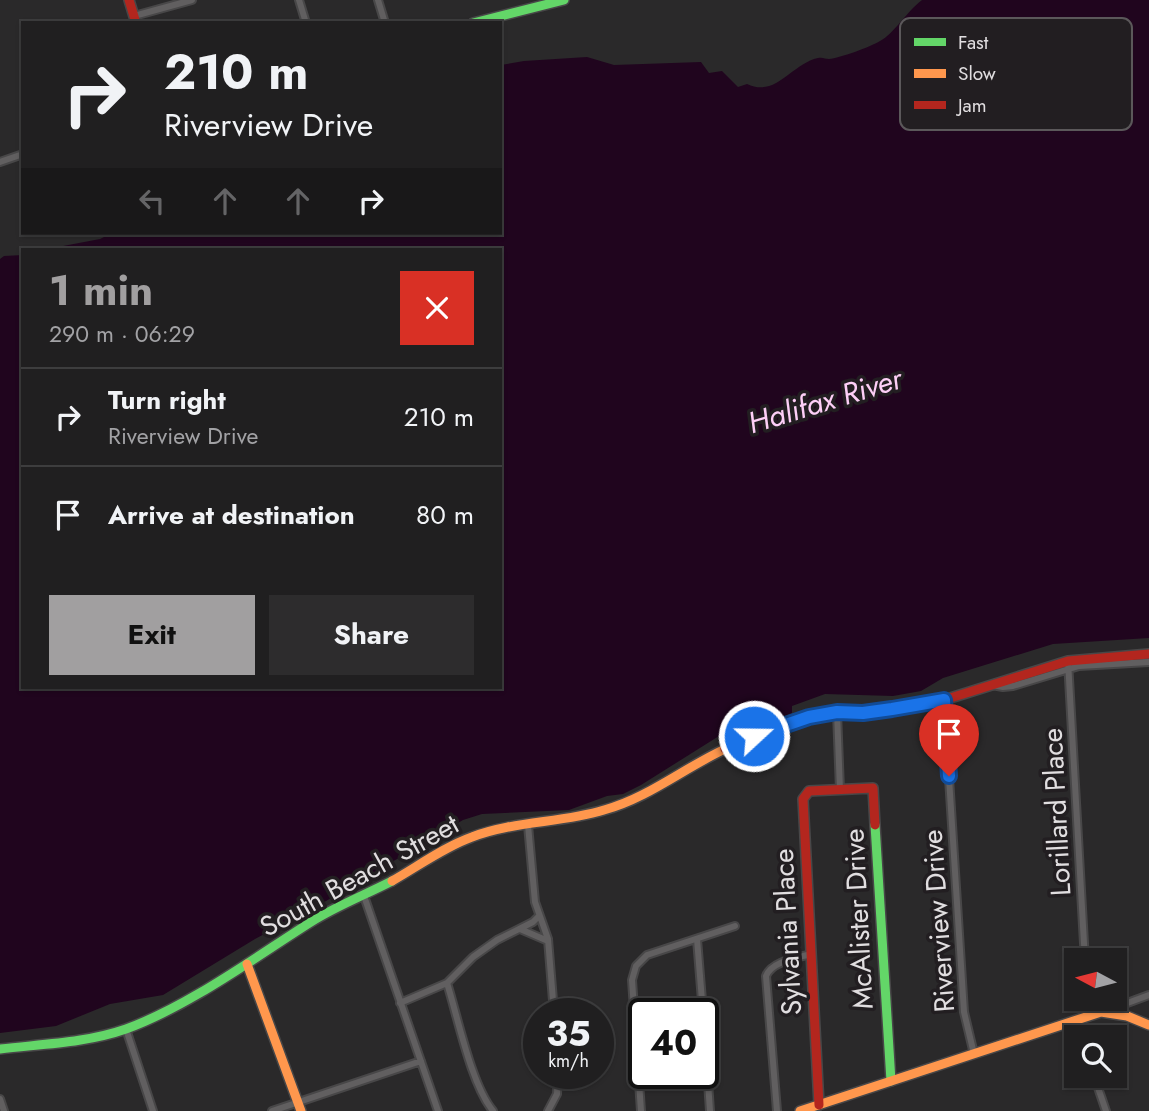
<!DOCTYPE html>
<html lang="en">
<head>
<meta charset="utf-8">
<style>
	body { margin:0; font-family:Jost,sans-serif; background:#2d2c2d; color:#f1f3f6; height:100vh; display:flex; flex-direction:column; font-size:26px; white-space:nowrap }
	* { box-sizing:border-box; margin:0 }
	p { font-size:23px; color:#a2a2a5 }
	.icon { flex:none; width:38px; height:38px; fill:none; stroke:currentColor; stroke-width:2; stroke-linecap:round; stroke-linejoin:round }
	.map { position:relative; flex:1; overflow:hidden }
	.sheet { position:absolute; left:21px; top:248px; width:481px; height:441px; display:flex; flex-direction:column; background:#201f20; border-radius:0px; box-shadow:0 2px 5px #0004,0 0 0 2px #3d3d3e }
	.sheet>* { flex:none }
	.hud { position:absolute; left:21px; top:21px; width:481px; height:214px; border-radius:0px; box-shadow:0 2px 5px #0004,0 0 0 2px #3d3d3e; background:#201f20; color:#f1f3f6; overflow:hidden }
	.needle { width:46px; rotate:277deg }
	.buttons { position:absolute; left:1064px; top:948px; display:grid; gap:14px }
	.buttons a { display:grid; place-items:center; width:63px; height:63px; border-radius:0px; background:#201f20; box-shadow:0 2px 5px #0004,0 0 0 2px #3d3d3e; font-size:35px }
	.speed { position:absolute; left:523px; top:998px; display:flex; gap:14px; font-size:35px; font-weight:700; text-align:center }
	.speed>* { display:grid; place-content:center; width:91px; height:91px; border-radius:50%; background:#201f20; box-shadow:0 2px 5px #0004,0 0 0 2px #3d3d3e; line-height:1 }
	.speed small { font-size:18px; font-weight:400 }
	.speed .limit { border:4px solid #111; border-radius:10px; background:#fff; color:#111 }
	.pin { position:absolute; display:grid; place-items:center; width:60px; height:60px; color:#fff; margin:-72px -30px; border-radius:50% 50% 50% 0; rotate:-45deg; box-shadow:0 0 7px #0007 }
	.pin .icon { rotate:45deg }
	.me { position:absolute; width:77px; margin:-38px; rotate:69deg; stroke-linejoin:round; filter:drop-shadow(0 0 5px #0008) }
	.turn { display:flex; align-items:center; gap:24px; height:147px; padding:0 28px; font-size:32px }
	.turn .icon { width:91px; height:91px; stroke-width:2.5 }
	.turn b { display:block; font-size:49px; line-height:60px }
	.lanes { display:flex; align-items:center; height:66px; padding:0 28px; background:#0003; justify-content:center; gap:35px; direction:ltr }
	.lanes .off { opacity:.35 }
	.round { display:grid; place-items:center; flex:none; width:74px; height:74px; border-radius:0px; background:#2d2c2d }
	.overview { display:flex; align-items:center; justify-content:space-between; height:119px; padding:0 28px }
	h1 { font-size:42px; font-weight:700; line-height:52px; color:#a19fa0 }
	.action { display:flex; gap:14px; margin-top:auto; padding:14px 28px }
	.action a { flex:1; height:80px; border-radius:0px; background:#a19fa0; color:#111; font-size:28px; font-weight:700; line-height:80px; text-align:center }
	.action a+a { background:#2d2c2d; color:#f1f3f6 }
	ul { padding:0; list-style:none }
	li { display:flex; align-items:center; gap:21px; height:98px; padding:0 28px; border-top:2px solid #3d3d3e }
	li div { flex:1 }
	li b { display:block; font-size:26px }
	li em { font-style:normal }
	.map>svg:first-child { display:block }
	.water { fill:#20051e }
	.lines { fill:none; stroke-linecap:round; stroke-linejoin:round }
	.street-casing { stroke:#484748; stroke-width:10 }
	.fast-casing { stroke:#484748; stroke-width:12 }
	.slow-casing { stroke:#484748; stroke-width:12 }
	.jam-casing { stroke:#484748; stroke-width:12 }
	.street { stroke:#615f60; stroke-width:6 }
	.fast { stroke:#63d668; stroke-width:9 }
	.slow { stroke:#ff974d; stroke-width:9 }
	.jam { stroke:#b3261e; stroke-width:9 }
	.route-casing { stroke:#114b97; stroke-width:18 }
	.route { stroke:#1a73e8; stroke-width:12 }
	.labels { text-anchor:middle; stroke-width:7; stroke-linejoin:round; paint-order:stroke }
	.street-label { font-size:28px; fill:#e1dee0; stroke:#221e21 }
	.water-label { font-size:30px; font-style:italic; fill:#fdcff7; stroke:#221e21 }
	.key { fill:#221e21; stroke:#5b585a; stroke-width:2 }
	.key-label { font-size:19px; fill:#e1dee0 }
</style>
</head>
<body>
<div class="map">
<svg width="1149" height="1111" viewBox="0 0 1149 1111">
	<rect width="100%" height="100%" fill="#2a292a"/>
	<path class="water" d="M 922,0 L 1149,0 L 1149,638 L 1053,644 L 943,678 L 921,691 L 893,696 L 825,694 L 792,706 L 792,713 L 727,737 L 719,736 L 641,785 L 623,794 L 607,796 L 569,810 L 482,814 L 463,820 L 326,901 L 255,939 L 163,995 L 110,1004 L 56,1026 L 0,1033 L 0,259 L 4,256 L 23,255 L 23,688 L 500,688 L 500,250 L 42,250 L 100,239 L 112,233 L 500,233 L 501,65 L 524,61 L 587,57 L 614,65 L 701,62 L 709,73 L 722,71 L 738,87 L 747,84 C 776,98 791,64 818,58 C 823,57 825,59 829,59 C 840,58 870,47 880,41 C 894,34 907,11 922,0 Z"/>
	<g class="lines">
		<g class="street-casing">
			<path id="street" d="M 299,0 L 306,23
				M 378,0 L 385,23
				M 134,16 L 192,0
				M 0,162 L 23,154
				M 1068,661 L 1085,961
				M 992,685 L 1003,687 L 1013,686 L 1079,666 L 1149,662
				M 944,700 L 964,1012 L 974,1054
				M 837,712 L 840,790
				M 528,825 L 535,902 L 548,939 L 554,1013
				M 364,896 L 438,1111
				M 520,929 L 548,941
				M 697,939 L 703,1013
				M 447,983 C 458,1018 471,1084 493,1111
				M 1088,999 L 1089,1016
				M 400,1003 L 447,983 L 473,957 L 497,940 L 533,922 L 539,916
				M 1103,1012 L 1149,995
				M 1074,1021 L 1080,1038
				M 704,1024 L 710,1111
				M 126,1029 L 153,1111
				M 1094,1076 L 1106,1111
				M 0,1099 L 4,1111
				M 272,1111 L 421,1061
				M 548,1111 L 557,1094 L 558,1073
				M 641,1111 L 632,980 L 636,966 L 647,955 L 735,926
				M 777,1111 L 766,976 C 772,961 797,958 811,954"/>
		</g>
		<g class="fast-casing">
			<path id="fast" d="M 473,23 L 564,0
				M 875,825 L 891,1081
				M 0,1049 C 42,1044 86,1043 126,1029 C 189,1006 254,958 311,922 C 336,906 365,895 392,881"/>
		</g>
		<g class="slow-casing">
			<path id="slow" d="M 392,881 C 417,867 444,847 472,837 C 513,821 562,823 604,810 C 648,798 684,768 725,749
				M 247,964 L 301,1111
				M 800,1111 L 1101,1012 L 1127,1016 L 1149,1025"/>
		</g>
		<g class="jam-casing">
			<path id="jam" d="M 129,0 L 136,23
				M 725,749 L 771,728 L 809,717 L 892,709 L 944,700 L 1068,661 L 1149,654
				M 819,1105 L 803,799 L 809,791 L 873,788 L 875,825"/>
		</g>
		<use href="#street" class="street"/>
		<use href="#fast" class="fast"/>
		<use href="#slow" class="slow"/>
		<use href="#jam" class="jam"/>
	</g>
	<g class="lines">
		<g class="route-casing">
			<path id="route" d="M 754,736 L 809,717 L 837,712 L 863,713 L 892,709 L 944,700 L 949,776"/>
		</g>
		<use href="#route" class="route"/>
	</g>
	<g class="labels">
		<g class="street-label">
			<text transform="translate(1056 812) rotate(-93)" y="10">Lorillard Place</text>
			<text transform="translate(359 875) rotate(-29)" y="10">South Beach Street</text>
			<text transform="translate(858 919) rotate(-93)" y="10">McAlister Drive</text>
			<text transform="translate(938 921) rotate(-94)" y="10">Riverview Drive</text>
			<text transform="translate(787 932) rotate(-93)" y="10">Sylvania Place</text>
		</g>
		<g class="water-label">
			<text transform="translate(825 401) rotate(-17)" y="10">Halifax River</text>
		</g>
	</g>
	<rect x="900" y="18" width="232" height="112" rx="10" class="key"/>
	<rect x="914" y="38" width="32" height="8" fill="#63d668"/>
	<rect x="914" y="69" width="32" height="9" fill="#ff974d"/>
	<rect x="914" y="101" width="32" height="8" fill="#b3261e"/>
	<g class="key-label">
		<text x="958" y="49">Fast</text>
		<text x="958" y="80">Slow</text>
		<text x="958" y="112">Jam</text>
	</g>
</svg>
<div class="buttons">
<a><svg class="needle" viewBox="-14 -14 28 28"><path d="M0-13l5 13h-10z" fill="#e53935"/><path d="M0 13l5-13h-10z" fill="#a2a2a5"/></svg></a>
<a><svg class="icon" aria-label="search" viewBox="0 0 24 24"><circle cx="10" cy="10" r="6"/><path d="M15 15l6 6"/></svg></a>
</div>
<div class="speed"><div>35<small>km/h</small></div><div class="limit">40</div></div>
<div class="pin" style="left:949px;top:776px;background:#d93025"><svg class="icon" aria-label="arrive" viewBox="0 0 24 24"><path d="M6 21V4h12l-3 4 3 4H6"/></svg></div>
<svg class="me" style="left:754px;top:736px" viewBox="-20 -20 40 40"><circle r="17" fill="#1a73e8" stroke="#fff" stroke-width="3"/><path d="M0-11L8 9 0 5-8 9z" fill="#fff"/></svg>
<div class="hud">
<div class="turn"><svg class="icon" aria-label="right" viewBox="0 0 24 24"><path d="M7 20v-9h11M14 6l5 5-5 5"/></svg><div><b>210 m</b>Riverview Drive</div></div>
<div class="lanes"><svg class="icon off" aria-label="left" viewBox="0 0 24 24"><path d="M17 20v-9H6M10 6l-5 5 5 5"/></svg><svg class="icon off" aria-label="ahead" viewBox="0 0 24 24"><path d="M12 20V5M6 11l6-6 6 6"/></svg><svg class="icon off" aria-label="ahead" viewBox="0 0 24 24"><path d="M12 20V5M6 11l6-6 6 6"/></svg><svg class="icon" aria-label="right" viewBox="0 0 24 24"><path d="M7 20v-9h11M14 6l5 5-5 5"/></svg></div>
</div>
<section class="sheet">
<div class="overview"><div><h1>1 min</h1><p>290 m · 06:29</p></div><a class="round" style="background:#d93025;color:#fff"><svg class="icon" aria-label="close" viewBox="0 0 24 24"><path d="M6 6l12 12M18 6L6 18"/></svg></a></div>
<ul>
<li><svg class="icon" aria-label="right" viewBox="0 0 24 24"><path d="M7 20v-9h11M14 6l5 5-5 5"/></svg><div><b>Turn right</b><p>Riverview Drive</p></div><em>210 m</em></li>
<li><svg class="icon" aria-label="arrive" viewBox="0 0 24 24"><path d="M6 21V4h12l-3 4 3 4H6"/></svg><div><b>Arrive at destination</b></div><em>80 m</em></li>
</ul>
<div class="action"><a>Exit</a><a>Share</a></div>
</section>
</div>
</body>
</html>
